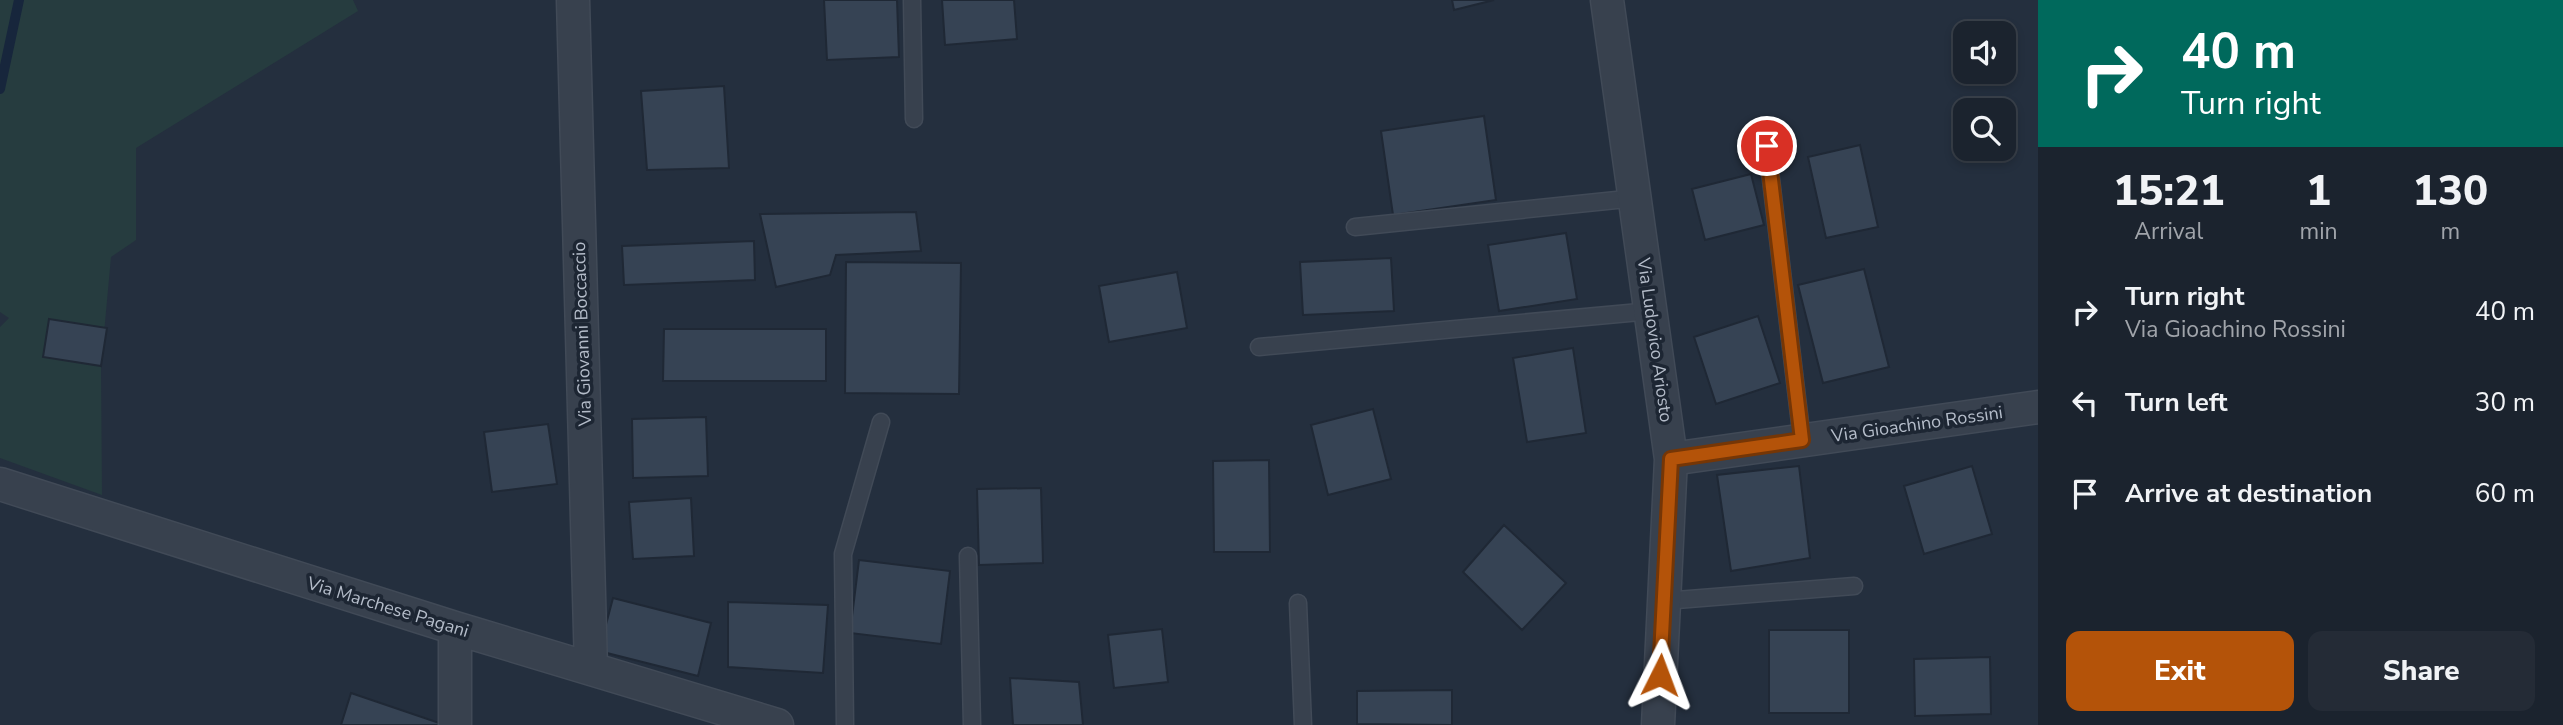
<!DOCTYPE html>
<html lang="en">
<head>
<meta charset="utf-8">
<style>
	body { margin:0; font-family:"Nunito Sans",sans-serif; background:#242b36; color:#f1f3f6; height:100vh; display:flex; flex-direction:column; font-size:26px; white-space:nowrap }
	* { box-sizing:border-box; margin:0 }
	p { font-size:23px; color:#a0a4aa }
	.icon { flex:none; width:38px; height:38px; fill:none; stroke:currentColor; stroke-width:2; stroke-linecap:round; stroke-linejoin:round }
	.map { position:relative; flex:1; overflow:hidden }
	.panel { display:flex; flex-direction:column; background:#1b232e; width:525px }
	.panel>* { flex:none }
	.top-card { background:#00695c; color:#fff; overflow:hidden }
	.controls { position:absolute; left:1953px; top:21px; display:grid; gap:14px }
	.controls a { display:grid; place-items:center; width:63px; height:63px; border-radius:14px; background:#1b232e; box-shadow:0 4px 10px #0003,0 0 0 2px #39404a; font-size:35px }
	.pin { position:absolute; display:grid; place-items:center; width:60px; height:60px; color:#fff; margin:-30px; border:4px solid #fff; border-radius:50%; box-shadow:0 2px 7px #0007 }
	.me { position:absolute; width:77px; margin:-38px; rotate:3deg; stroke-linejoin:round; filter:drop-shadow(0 0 5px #0008) }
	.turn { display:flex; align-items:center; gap:24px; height:147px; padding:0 28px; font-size:32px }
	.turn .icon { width:91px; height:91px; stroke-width:2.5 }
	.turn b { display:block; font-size:49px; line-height:60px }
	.eta { display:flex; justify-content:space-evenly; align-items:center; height:119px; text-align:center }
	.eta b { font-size:42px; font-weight:800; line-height:49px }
	.action { display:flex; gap:14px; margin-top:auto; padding:14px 28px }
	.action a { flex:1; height:80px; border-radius:14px; background:#b45309; color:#fff; font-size:28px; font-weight:800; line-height:80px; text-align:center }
	.action a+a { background:#242b36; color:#f1f3f6 }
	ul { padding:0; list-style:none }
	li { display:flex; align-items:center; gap:21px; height:91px; padding:0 28px }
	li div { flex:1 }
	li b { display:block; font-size:26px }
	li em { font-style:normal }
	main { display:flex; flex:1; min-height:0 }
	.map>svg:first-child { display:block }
	.green { fill:#263c3f }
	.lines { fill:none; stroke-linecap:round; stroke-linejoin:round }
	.stream { stroke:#17263c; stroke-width:10 }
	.building { fill:#364354; stroke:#1f2835; stroke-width:2 }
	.lane-casing { stroke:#414a57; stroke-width:19 }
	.street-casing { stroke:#414a57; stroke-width:35 }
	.lane { stroke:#38414e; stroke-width:16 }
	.street { stroke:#38414e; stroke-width:32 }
	.route-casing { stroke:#753606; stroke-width:18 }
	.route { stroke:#b45309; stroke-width:12 }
	.labels { text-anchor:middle; stroke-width:7; stroke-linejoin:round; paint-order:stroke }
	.street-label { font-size:18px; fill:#b4bcc9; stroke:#1d2633 }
</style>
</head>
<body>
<main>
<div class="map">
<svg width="2038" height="725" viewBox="0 0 2038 725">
	<rect width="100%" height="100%" fill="#242f3e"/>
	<path class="green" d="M 0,0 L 353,0 L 358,11 L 136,148 L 136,240 L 111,257 L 101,366 L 102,495 L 0,458 L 0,327 L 9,318 L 0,312 Z"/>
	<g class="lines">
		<path class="stream" d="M 0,89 L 19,0"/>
	</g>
	<path class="building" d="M 824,0 L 897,0 L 899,57 L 827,60 Z
		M 942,0 L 1014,0 L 1017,39 L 945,45 Z
		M 1452,0 L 1494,0 L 1454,10 Z
		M 724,86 L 729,168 L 647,170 L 641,91 Z
		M 1484,116 L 1496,200 L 1393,215 L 1381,131 Z
		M 1860,145 L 1878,227 L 1826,238 L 1808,157 Z
		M 1751,174 L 1764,225 L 1705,240 L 1692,189 Z
		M 916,212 L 921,251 L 836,255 L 830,275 L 776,287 L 760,214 Z
		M 1566,233 L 1577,299 L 1499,311 L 1488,245 Z
		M 754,241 L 755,280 L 624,285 L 622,246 Z
		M 1391,258 L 1394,311 L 1303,315 L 1300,262 Z
		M 846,262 L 961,263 L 959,394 L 845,393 Z
		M 1864,269 L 1889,367 L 1823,383 L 1798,285 Z
		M 1177,272 L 1187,328 L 1109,342 L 1099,286 Z
		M 1758,316 L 1780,383 L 1716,404 L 1694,337 Z
		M 49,319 L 107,328 L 101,366 L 43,357 Z
		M 664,329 L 826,329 L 826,381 L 663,381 Z
		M 1573,348 L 1586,433 L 1527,442 L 1513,358 Z
		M 1373,409 L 1391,479 L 1328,495 L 1311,425 Z
		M 706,417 L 708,476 L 633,478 L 632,419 Z
		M 548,424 L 557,484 L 492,492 L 484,432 Z
		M 1269,460 L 1270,552 L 1214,552 L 1213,461 Z
		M 1799,466 L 1810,558 L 1731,571 L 1717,475 Z
		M 1972,466 L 1992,534 L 1924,554 L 1904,486 Z
		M 1041,488 L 1043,563 L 979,565 L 977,489 Z
		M 691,498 L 694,556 L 633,559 L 629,502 Z
		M 1504,525 L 1566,583 L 1522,630 L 1463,572 Z
		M 859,560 L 950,571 L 941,644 L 850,633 Z
		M 613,598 L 711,623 L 698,676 L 599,651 Z
		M 728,602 L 828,605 L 823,673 L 728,667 Z
		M 1162,629 L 1168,682 L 1114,688 L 1108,635 Z
		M 1769,630 L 1849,630 L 1849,713 L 1769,713 Z
		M 1990,657 L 1991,714 L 1915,716 L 1914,659 Z
		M 1010,678 L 1079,682 L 1083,725 L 1013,725 Z
		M 1452,690 L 1452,725 L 1357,724 L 1357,691 Z
		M 351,693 L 445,725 L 341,725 Z"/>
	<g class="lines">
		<g class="lane-casing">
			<path id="lane" d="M 912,0 L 914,119
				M 1767,146 L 1802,440
				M 1355,227 L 1636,198
				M 1259,347 L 1651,311
				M 968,556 L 972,725
				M 1664,601 L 1854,586
				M 1298,603 L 1303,725
				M 845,725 L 843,554 L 881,422"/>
		</g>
		<g class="street-casing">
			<path id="street" d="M 573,0 L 591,669
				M 1607,0 L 1671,459 L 1658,725
				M 1671,459 L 2038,407
				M 0,484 L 455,628 L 777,725
				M 455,628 L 455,725"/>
		</g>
		<use href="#lane" class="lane"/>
		<use href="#street" class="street"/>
	</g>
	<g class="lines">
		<g class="route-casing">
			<path id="route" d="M 1660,675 L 1671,459 L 1802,440 L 1767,146"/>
		</g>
		<use href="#route" class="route"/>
	</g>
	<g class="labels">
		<g class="street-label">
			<text transform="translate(582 334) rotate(-92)" y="6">Via Giovanni Boccaccio</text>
			<text transform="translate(1655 340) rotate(82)" y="6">Via Ludovico Ariosto</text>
			<text transform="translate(1917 424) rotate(-8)" y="6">Via Gioachino Rossini</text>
			<text transform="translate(388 607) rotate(17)" y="6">Via Marchese Pagani</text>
		</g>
	</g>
</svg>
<div class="controls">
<a><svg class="icon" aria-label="sound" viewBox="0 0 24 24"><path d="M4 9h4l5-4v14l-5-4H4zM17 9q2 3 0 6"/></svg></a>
<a><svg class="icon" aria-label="search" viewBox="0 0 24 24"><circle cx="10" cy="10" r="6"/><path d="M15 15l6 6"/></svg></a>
</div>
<div class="pin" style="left:1767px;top:146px;background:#d93025"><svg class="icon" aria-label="arrive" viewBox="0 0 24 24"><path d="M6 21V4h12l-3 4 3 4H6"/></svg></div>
<svg class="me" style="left:1660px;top:675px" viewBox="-20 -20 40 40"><path d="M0-17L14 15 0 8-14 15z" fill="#b45309" stroke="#fff" stroke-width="4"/></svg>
</div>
<section class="panel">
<div class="top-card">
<div class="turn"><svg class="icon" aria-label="right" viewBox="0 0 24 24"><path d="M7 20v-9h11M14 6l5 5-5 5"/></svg><div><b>40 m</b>Turn right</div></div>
</div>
<div class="eta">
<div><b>15:21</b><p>Arrival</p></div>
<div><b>1</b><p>min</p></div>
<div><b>130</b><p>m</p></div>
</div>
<ul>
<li><svg class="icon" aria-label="right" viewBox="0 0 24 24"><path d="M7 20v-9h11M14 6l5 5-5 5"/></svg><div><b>Turn right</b><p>Via Gioachino Rossini</p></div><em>40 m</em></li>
<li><svg class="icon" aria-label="left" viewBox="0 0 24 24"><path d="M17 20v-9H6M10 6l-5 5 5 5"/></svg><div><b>Turn left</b></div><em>30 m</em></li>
<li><svg class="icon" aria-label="arrive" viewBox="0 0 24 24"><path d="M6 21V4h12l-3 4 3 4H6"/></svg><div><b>Arrive at destination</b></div><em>60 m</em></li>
</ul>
<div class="action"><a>Exit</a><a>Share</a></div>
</section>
</main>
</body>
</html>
